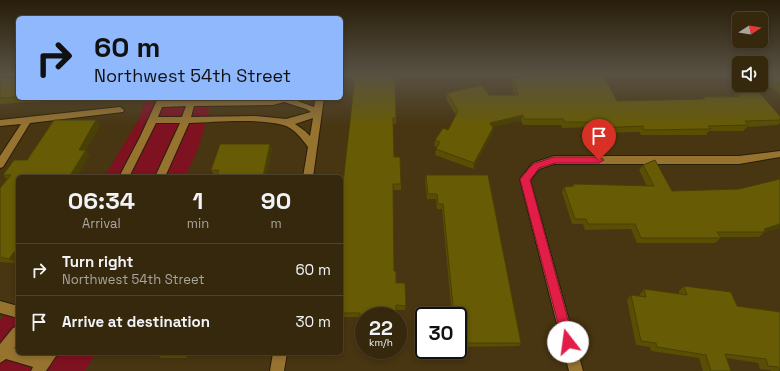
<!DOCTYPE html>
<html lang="en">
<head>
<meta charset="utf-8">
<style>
	body { margin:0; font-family:"Space Grotesk",sans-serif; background:#3d3016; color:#f1f3f6; height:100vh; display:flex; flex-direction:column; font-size:15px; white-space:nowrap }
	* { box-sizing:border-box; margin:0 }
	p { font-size:13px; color:#aaa69d }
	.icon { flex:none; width:22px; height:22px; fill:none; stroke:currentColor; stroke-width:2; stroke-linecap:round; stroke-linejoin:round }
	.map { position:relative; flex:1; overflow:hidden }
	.details { position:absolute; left:16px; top:175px; width:327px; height:180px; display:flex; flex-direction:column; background:#36280d; border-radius:6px; box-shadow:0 2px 6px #0003,0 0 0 1px #50442e }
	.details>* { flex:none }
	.hud { position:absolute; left:16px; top:16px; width:327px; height:84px; border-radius:6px; box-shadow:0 2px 6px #0003,0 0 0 1px #50442e; background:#8fb8fd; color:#111; overflow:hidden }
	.needle { width:26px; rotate:78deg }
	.fabs { position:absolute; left:732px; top:12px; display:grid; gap:8px }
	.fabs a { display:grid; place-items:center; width:36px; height:36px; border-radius:6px; background:#36280d; box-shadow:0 2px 6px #0003,0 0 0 1px #50442e; font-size:20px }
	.speed { position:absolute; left:355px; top:307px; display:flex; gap:8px; font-size:20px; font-weight:700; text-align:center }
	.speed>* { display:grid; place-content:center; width:52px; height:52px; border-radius:50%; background:#36280d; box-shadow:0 2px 6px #0003,0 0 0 1px #50442e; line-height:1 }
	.speed small { font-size:10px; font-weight:400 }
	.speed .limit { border:2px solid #111; border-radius:6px; background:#fff; color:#111 }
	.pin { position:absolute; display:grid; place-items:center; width:34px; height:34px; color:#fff; margin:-41px -17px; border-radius:50% 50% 50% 0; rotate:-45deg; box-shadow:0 0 4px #0007 }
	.pin .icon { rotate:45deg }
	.me { position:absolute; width:44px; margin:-22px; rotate:345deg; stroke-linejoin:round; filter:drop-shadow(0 0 3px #0008) }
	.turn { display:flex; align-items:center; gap:14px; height:84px; padding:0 12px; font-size:18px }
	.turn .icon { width:52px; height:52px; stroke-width:2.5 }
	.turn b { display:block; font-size:28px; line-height:34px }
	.eta { display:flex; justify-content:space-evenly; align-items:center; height:68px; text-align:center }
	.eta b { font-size:24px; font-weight:700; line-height:28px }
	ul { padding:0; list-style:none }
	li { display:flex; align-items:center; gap:12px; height:52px; padding:0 12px; border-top:1px solid #50442e }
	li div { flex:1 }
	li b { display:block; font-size:15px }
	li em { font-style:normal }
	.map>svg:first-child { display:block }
	.green { fill:#7e1221 }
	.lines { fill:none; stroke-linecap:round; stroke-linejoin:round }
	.minor-casing { stroke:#291e09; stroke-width:2 }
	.minor { fill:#977330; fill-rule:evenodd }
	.wall { fill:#594e04 }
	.shaded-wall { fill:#484004 }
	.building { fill:#675b05; stroke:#484004 }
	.route { fill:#e11d48; stroke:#92132f }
</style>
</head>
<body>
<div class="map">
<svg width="780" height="371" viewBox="0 0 780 371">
	<rect width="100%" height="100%" fill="#483511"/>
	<path class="green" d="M 146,98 L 213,98 L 198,149 L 185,177 L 104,177 L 139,119 Z
		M 18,300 L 18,353 L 96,353 L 85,371 L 0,371 L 0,320 Z"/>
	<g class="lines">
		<g class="minor-casing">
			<path id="minor" d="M 158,98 L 166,98 L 165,101 L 188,101 L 189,98 L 197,98 L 196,101 L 296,98 L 295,100 L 314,107 L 316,98 L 324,98 L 313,177 L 303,177 L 308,147 C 302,139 293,127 283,125 C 256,118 216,122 189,123 L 165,177 L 155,177 L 180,123 L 156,123 L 129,177 L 119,177 L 140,137 ZM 284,102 L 306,109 L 311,112 L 286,119 L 256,116 L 191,117 L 194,106 L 273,105 ZM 186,106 L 182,117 L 158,117 L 162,107 ZM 313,118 L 310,136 L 305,131 L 295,124 Z
				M 120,107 L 124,110 L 123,112 L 30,123 L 3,167 L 0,168 L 0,156 L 21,124 L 0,126 L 0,120 Z
				M 780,151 L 780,157 L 739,164 L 554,164 L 539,169 L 530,180 L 583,371 L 569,371 L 520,179 L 533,163 L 554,156 L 739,156 Z
				M 0,301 L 18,306 L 18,318 L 0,313 Z
				M 18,326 L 18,343 L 14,348 L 18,349 L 18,353 L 32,353 L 41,356 L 43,353 L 58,353 L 46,371 L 31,371 L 33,367 L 6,359 L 0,363 L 0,344 L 13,328 Z
				M 273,353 L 287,353 L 284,371 L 270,371 Z"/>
		</g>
		<use href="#minor" class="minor"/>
	</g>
	<path class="wall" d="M 352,74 L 395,79 L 396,124 L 393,124 L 394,157 L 401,184 L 401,190 L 393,190 L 394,271 L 396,283 L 406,306 L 405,310 L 396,310 L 396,316 L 364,316 L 364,326 L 360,326 L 360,317 L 341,317 L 341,201 L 355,81 L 352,81 Z
		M 532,74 L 603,74 L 617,101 L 702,99 L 703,97 L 733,96 L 736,93 L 780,116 L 780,123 L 778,125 L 747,127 L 743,131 L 709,131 L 706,135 L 641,135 L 639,132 L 595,133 L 592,127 L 562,128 L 561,125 L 523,125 L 521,120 L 493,127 L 493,128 L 492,134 L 473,169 L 435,155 L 436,149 L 437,147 L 434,146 L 435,140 L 448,130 L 456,115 L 446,99 L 447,93 L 489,95 L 515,95 L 511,84 L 513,79 L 532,75 Z
		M 761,74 L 780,74 L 780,94 L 761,79 Z
		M 18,77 L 18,98 L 82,98 L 82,99 L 0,104 L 0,78 Z
		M 96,120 L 100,126 L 86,150 L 90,155 L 18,177 L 18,261 L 16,263 L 0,262 L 0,188 L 7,179 L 3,175 L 27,160 Z
		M 270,144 L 272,149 L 266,177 L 216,177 L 217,175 L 214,175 L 211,170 Z
		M 643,165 L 672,191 L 739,189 L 780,179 L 780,228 L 765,232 L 759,237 L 720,237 L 721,238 L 715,243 L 637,243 L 631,229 L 585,230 L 583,224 L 572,224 L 562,192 L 564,187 L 572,186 L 573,184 L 647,186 L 639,170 Z
		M 426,175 L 521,343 L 519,346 L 458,347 L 458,316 L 452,316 L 442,209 L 437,209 L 436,199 L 427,199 L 425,181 Z
		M 684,286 L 737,306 L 780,312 L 780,371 L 771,371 L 770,370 L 760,369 L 758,363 L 726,358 L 731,371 L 703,371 L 699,358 L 651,351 L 650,347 L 636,345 L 627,300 L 631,295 L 640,296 L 640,294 L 644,289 L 679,294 L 679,291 Z
		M 156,353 L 188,353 L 187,358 L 161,358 L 156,354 Z"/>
	<path class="shaded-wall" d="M 523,115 L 521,120 L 488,129 L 490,123 Z
		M 96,120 L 100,126 L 86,150 L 90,155 L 77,177 L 69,177 L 79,150 Z
		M 493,128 L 492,134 L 473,169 L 474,163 Z
		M 270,144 L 272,149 L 266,177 L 263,177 Z
		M 780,224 L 780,228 L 765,232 L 764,229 Z
		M 14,252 L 18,255 L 18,261 L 16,263 L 9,259 Z
		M 183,353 L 188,353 L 187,358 L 183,354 Z"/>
	<path class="building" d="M 352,74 L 392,74 L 392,79 L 395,79 L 396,118 L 393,118 L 394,157 L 400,157 L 401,184 L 393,184 L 394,271 L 396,271 L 396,283 L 405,283 L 406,306 L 396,305 L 396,313 L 387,313 L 387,316 L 364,316 L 364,322 L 360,322 L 360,313 L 341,313 L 341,201 L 355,76 L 352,76 Z
		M 534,74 L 603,74 L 617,101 L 705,99 L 703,97 L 730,97 L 739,96 L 736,93 L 759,92 L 780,116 L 780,120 L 745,121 L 748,125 L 708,126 L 711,129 L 644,130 L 643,126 L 598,128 L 595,122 L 565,122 L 563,119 L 524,119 L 523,115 L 490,123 L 493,128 L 474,163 L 436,149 L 440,142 L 435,140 L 443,128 L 448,130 L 458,111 L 447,93 L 482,85 L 489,95 L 518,95 L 513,79 Z
		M 766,74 L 780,74 L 780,85 Z
		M 18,77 L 18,97 L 0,98 L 0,78 Z
		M 54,120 L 96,120 L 79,150 L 86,150 L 69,177 L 18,177 L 18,250 L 16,252 L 14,252 L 9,259 L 0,257 L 0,188 L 11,175 L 3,175 L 14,160 L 27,160 Z
		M 220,144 L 270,144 L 263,177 L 216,177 L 219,170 L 211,170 Z
		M 655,160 L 672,191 L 739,189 L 780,179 L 780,224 L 764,229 L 765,232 L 717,232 L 721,238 L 641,238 L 635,224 L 588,224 L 586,219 L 575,219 L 564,187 L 574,186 L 573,184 L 654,186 L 643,165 Z
		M 426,175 L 488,175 L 521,343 L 458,343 L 458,316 L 454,316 L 443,204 L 438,204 L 437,194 L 428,194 Z
		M 684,286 L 731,292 L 737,306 L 780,312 L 780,371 L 778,367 L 768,366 L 766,359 L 725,354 L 731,371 L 711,371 L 706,355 L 657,347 L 656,343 L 641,341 L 631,295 L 646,297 L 644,289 L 687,295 Z
		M 156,353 L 183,353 L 183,354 L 156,354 Z"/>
	<linearGradient id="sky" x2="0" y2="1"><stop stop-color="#281d09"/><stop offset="0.59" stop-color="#585143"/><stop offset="1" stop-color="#585143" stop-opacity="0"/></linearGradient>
	<rect width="780" height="126" fill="url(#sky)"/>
	<path class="route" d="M 554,157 L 599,157 L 604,160 L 599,163 L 555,163 L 539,168 L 530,180 L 574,342 L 573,346 L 568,347 L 564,346 L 563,342 L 520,179 L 533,164 Z"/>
</svg>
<div class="fabs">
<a><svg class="needle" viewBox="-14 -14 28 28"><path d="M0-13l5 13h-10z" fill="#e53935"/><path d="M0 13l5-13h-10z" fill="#aaa69d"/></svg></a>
<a><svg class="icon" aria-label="sound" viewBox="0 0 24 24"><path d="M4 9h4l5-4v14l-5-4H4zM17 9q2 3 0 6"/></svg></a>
</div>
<div class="speed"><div>22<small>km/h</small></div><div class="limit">30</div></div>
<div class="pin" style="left:599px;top:160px;background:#d93025"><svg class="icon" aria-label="arrive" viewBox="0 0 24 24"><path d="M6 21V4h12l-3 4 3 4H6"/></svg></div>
<svg class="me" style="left:568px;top:342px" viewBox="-20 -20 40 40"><circle r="19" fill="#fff"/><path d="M0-13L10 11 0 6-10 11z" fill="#e11d48"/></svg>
<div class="hud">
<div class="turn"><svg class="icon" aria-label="right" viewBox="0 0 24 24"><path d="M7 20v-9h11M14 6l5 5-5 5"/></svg><div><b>60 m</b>Northwest 54th Street</div></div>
</div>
<section class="details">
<div class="eta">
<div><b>06:34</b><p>Arrival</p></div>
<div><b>1</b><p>min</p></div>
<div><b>90</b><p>m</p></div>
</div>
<ul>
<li><svg class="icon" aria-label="right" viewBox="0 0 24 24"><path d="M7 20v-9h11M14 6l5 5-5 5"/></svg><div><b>Turn right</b><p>Northwest 54th Street</p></div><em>60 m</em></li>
<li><svg class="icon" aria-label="arrive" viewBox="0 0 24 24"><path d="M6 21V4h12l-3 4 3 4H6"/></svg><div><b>Arrive at destination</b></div><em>30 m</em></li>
</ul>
</section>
</div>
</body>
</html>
